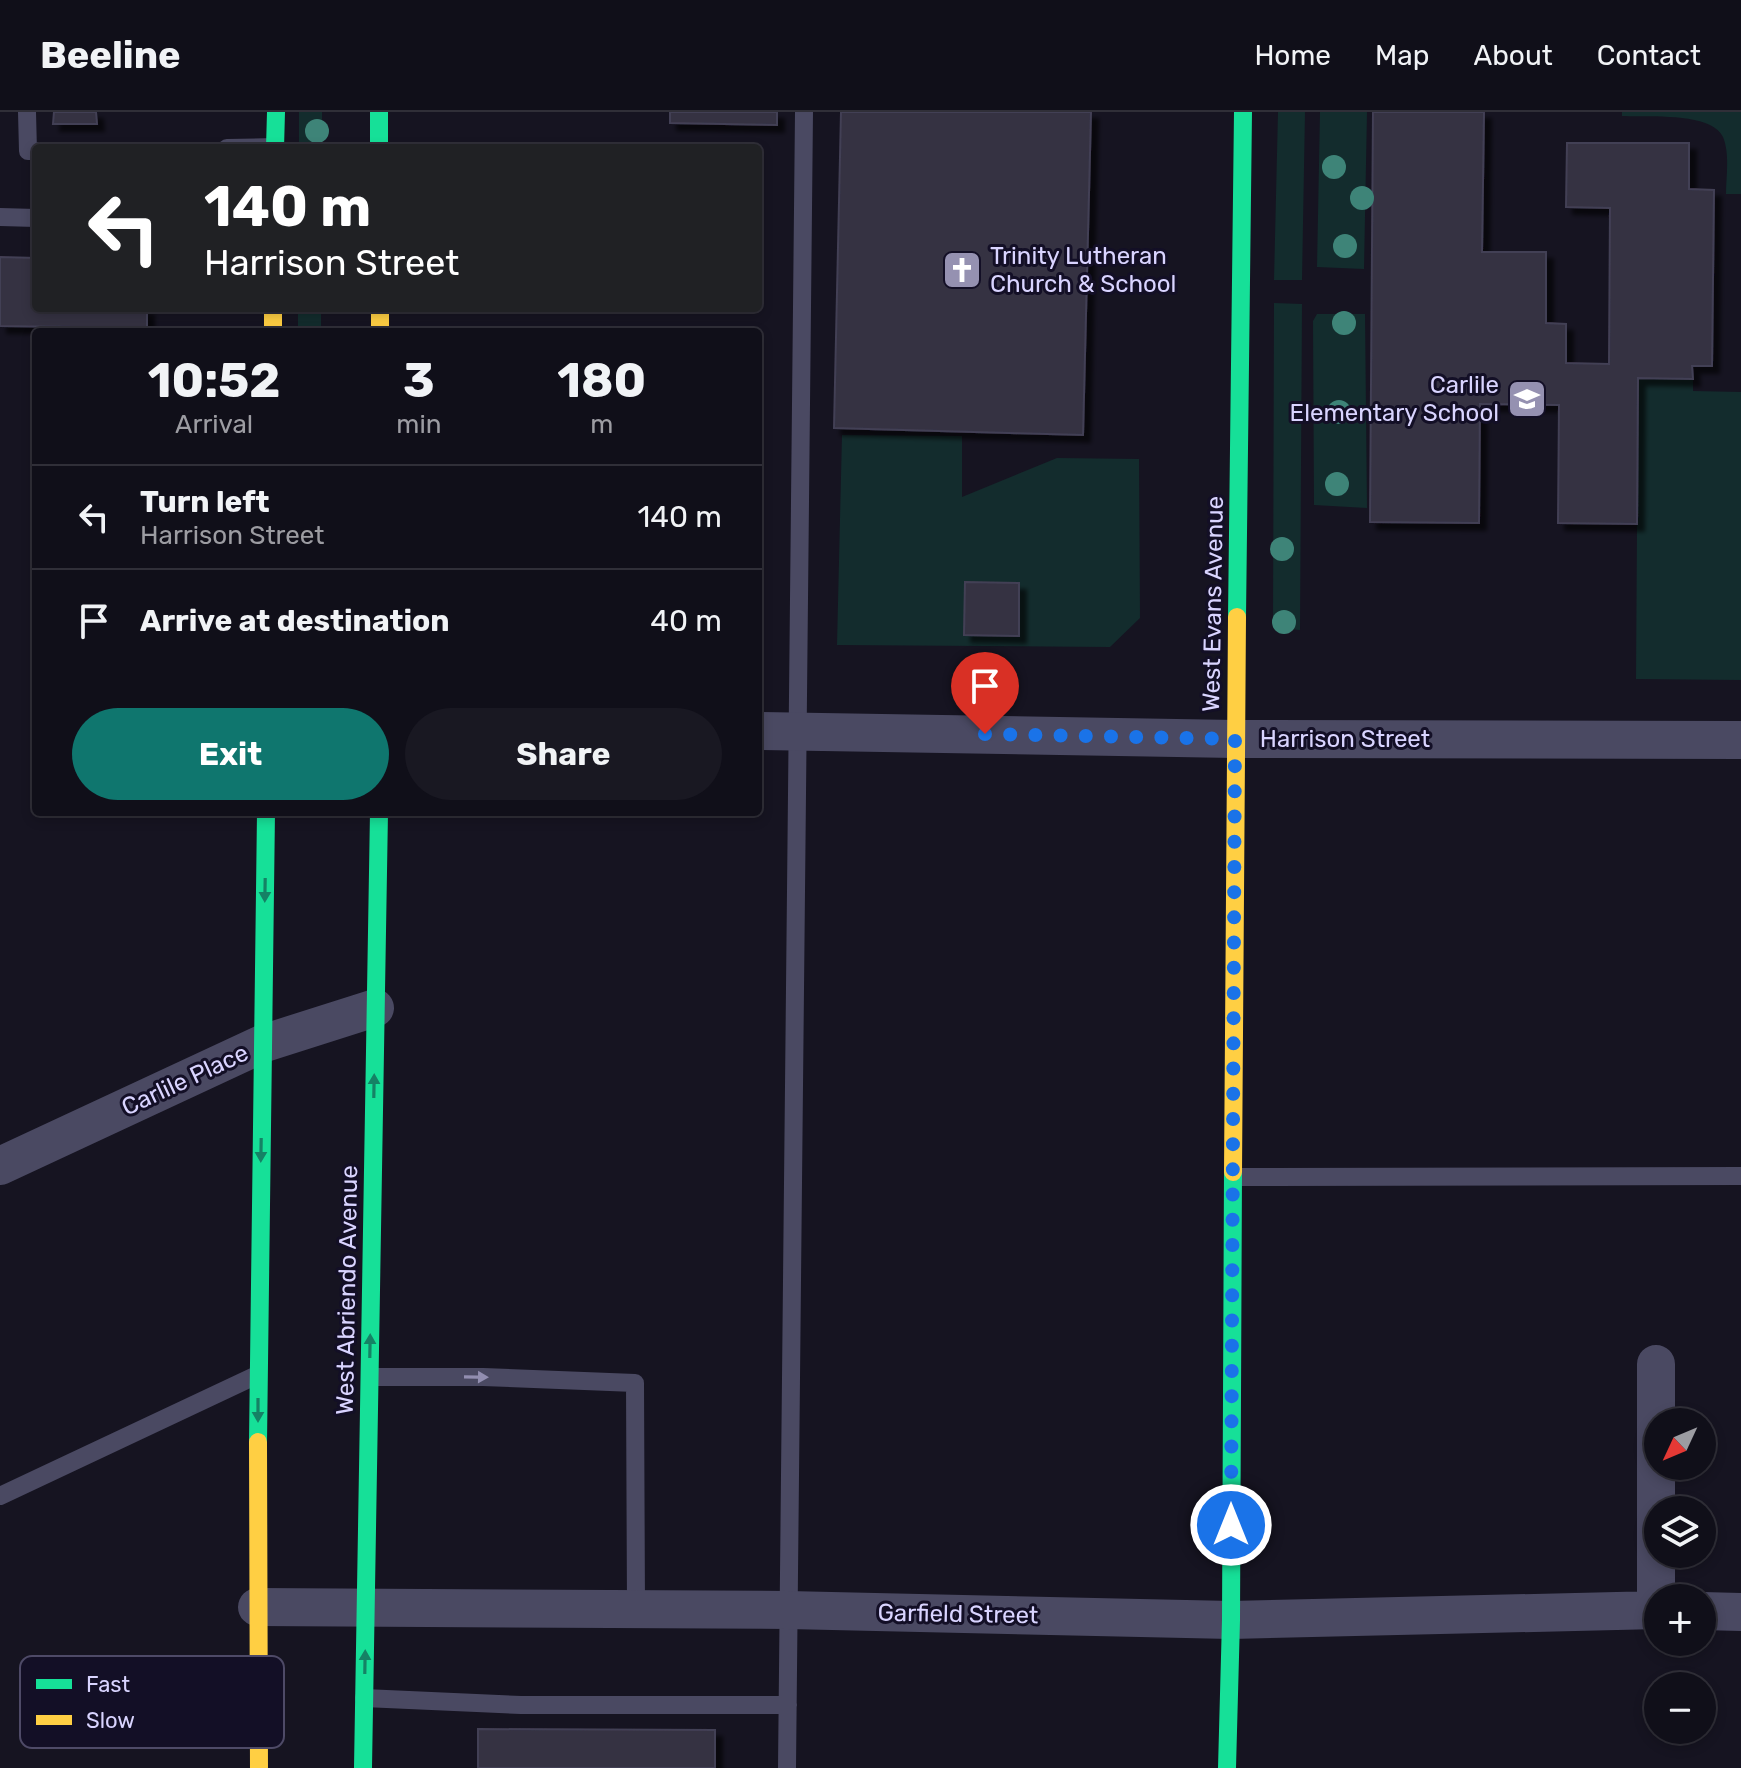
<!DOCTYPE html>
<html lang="en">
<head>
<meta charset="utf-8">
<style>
	body { margin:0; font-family:Rubik,sans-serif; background:#191822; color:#f1f3f6; height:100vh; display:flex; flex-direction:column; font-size:30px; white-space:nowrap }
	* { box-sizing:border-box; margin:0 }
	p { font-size:26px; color:#9c9ca2 }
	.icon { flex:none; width:44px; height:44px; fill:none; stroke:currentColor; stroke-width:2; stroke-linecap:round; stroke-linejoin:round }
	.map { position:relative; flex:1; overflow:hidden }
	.details { position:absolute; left:32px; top:216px; width:730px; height:488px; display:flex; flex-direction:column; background:#100f19; border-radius:8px; box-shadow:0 4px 12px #0003,0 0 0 2px #302f38 }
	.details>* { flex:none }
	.top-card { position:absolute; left:32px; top:32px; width:730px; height:168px; border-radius:8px; box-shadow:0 4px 12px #0003,0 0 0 2px #302f38; background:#202124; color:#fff; overflow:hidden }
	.needle { width:52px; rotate:226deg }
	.tools { position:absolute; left:1644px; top:1296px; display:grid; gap:16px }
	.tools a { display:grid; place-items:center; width:72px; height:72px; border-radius:50%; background:#100f19; box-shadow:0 4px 12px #0003,0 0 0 2px #302f38; font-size:40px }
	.pin { position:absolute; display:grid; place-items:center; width:68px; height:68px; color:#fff; margin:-82px -34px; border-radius:50% 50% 50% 0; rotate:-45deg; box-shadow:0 0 8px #0007 }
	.pin .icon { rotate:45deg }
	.me { position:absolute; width:88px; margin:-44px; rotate:0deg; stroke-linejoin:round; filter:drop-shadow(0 0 6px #0008) }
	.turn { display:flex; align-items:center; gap:28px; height:168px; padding:0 40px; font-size:36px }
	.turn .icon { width:104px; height:104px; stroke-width:2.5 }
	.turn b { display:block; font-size:56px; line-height:68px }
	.eta { display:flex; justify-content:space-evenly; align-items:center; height:136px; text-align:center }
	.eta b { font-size:48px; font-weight:700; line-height:56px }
	.button { display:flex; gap:16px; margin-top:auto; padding:16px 40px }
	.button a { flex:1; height:92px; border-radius:48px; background:#0f766e; color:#fff; font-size:32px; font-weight:700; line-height:92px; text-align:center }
	.button a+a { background:#191822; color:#f1f3f6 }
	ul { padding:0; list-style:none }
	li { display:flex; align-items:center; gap:24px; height:104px; padding:0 40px; border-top:2px solid #302f38 }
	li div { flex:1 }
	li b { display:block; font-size:30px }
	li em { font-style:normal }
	header { display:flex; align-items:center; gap:48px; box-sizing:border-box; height:112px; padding:0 40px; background:#100f19; border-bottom:2px solid #302f38 }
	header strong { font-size:38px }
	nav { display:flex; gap:44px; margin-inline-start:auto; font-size:28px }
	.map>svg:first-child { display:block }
	.green { fill:#132c2d; fill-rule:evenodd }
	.building { fill:#343243; stroke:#433f54; stroke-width:2; filter:url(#shadow) }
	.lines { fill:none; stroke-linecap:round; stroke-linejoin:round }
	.lane { stroke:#4a4962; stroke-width:18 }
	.street { stroke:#4a4962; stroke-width:38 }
	.fast { stroke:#16e098; stroke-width:18 }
	.slow { stroke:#ffcf43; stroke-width:18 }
	.tree { fill:#3e8478 }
	.oneway { fill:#158265 }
	.oneway2 { fill:#928eb0 }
	.route { stroke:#1a73e8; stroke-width:14; stroke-dasharray:0 25.2 }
	.labels { text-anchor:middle; stroke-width:6; stroke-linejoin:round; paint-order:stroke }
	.poi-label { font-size:24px; fill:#d9d4ff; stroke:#130f26; text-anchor:start }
	.street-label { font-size:24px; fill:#d9d4ff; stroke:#130f26 }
	.key { fill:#130f26; stroke:#4e4a67; stroke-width:2 }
	.key-label { font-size:22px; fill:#d9d4ff }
</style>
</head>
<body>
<header>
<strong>Beeline</strong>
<nav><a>Home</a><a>Map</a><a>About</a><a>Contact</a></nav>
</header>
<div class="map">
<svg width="1741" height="1656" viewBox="0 0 1741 1656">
	<defs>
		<filter id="shadow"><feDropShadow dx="7" dy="7" stdDeviation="2" flood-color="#0009"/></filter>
	</defs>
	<rect width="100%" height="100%" fill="#161421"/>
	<path class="green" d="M 299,0 L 322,0 L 322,36 L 299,36 Z
		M 1278,0 L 1305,0 L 1302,168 L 1274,168 Z
		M 1320,0 L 1367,0 L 1364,157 L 1317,155 Z
		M 1622,0 L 1741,0 L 1741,82 L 1726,82 C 1726,65 1730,42 1723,25 C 1712,0 1648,5 1622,4 Z
		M 1274,191 L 1302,192 L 1300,518 L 1273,516 Z
		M 298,196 L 321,196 L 321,220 L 298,220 Z
		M 1317,202 L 1365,202 L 1367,396 L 1314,393 L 1313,209 Z
		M 1638,266 L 1693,267 L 1693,279 L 1741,280 L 1741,568 L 1636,567 Z
		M 842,323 L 962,324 L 962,385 L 1057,346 L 1139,347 L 1140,506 L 1110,535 L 837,533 ZM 965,470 L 1019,471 L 1019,523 L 964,523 Z"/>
	<path class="building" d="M 54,0 L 96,0 L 97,12 L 53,12 Z
		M 670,0 L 777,0 L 777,13 L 670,11 Z
		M 841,0 L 1091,0 L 1083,323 L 834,316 Z
		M 1373,0 L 1484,0 L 1482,140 L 1546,140 L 1546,211 L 1566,212 L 1566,251 L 1609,252 L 1610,96 L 1566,95 L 1567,31 L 1689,31 L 1689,77 L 1714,78 L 1712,254 L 1692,254 L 1693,267 L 1638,266 L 1637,412 L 1558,411 L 1559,293 L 1480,292 L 1479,411 L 1370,410 Z
		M 0,145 L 36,146 L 36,196 L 147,196 L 147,216 L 0,214 Z
		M 965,470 L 1019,471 L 1019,524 L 964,523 Z
		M 478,1617 L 715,1618 L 715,1656 L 478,1656 Z"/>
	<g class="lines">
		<path class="lane" d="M 27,0 L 28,39 L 36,39
			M 227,36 L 275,35
			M 0,105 L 36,106
			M 1233,1065 L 1741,1064
			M 370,1265 L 483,1265 L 635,1271 L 636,1497
			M 0,1384 L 255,1264
			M 364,1586 L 521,1593 L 788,1593
			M 787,1656 L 804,0"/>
		<path class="street" d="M 758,619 L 1235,627 L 1741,628
			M 0,1054 L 262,932 L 375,896
			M 1656,1252 L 1656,1498
			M 257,1495 L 788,1498 L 1231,1508 L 1658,1498
			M 1702,1499 L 1741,1500"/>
		<path class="fast" d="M 379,0 L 379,36
			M 275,36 L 276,0
			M 1237,505 L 1243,0
			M 258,1330 L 266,700
			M 363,1656 L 379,700
			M 1227,1656 L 1231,1508 L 1233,1060"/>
		<path class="slow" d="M 273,196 L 273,220
			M 380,196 L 380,220
			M 1233,1060 L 1237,505
			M 258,1330 L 259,1656"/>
	</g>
	<g class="tree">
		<circle cx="317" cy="19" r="12"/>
		<circle cx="1334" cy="55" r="12"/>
		<circle cx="1362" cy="86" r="12"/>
		<circle cx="1345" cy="134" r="12"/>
		<circle cx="1344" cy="211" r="12"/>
		<circle cx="1339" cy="300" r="12"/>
		<circle cx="1337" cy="372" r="12"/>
		<circle cx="1282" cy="437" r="12"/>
		<circle cx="1284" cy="510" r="12"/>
	</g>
	<defs><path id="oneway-solid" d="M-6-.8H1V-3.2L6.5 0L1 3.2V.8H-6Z" transform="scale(2)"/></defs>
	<g class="oneway">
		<use href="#oneway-solid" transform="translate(265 778) rotate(91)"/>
		<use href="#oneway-solid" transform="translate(374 974) rotate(-89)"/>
		<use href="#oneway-solid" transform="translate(261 1038) rotate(91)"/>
		<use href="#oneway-solid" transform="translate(370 1234) rotate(-89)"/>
		<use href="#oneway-solid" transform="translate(258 1298) rotate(90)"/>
		<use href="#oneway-solid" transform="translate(365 1550) rotate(-89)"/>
	</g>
	<use class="oneway2" href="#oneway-solid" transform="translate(476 1265) rotate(1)"/>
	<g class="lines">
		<path class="route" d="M 985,622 L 1235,627 L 1231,1413"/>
	</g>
	<defs>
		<g id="church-square" transform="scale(2)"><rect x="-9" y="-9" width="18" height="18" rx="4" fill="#9591b1" stroke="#130f26"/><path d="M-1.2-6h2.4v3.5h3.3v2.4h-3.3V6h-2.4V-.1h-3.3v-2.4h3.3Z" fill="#fff"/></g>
		<g id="school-square" transform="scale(2)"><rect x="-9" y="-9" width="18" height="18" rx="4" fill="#9591b1" stroke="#130f26"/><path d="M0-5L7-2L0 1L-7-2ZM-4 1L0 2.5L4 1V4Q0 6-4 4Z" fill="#fff"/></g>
	</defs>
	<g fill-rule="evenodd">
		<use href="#church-square" x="962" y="158"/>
		<use href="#school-square" x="1527" y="287"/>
	</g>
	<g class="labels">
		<g class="poi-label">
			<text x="990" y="152">Trinity Lutheran<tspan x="990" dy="28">Church &amp; School</tspan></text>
			<text x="1499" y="281" text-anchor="end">Carlile<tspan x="1499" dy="28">Elementary School</tspan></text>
		</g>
		<g class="street-label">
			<text transform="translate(1213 492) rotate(-89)" y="8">West Evans Avenue</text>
			<text x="1345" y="635">Harrison Street</text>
			<text transform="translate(185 968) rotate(-25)" y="8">Carlile Place</text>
			<text transform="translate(347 1178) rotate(-89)" y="8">West Abriendo Avenue</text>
			<text transform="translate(958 1502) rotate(1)" y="8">Garfield Street</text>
		</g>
	</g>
	<rect x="20" y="1544" width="264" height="92" rx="12" class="key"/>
	<rect x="36" y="1567" width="36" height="10" fill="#16e098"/>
	<rect x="36" y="1603" width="36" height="10" fill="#ffcf43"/>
	<g class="key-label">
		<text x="86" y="1580">Fast</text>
		<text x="86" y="1616">Slow</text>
	</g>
</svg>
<div class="tools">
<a><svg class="needle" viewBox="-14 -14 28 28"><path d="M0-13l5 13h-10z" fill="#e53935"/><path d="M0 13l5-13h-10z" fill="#9c9ca2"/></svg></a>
<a><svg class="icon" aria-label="layers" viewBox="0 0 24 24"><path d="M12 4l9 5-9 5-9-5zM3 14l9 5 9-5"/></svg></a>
<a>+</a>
<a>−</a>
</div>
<div class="pin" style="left:985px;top:622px;background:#d93025"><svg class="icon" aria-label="arrive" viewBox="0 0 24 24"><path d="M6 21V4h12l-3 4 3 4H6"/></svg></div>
<svg class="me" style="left:1231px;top:1413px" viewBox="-20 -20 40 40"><circle r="17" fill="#1a73e8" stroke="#fff" stroke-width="3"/><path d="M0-11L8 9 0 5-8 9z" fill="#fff"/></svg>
<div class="top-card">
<div class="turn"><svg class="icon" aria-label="left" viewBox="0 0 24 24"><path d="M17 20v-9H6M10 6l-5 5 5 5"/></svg><div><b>140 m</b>Harrison Street</div></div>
</div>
<section class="details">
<div class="eta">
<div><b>10:52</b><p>Arrival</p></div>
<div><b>3</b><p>min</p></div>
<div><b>180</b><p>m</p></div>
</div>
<ul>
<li><svg class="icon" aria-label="left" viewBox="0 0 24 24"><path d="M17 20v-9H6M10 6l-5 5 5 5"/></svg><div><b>Turn left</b><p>Harrison Street</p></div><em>140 m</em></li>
<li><svg class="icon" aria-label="arrive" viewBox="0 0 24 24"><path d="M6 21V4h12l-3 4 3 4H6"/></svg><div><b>Arrive at destination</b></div><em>40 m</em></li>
</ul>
<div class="button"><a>Exit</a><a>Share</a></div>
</section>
</div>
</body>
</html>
